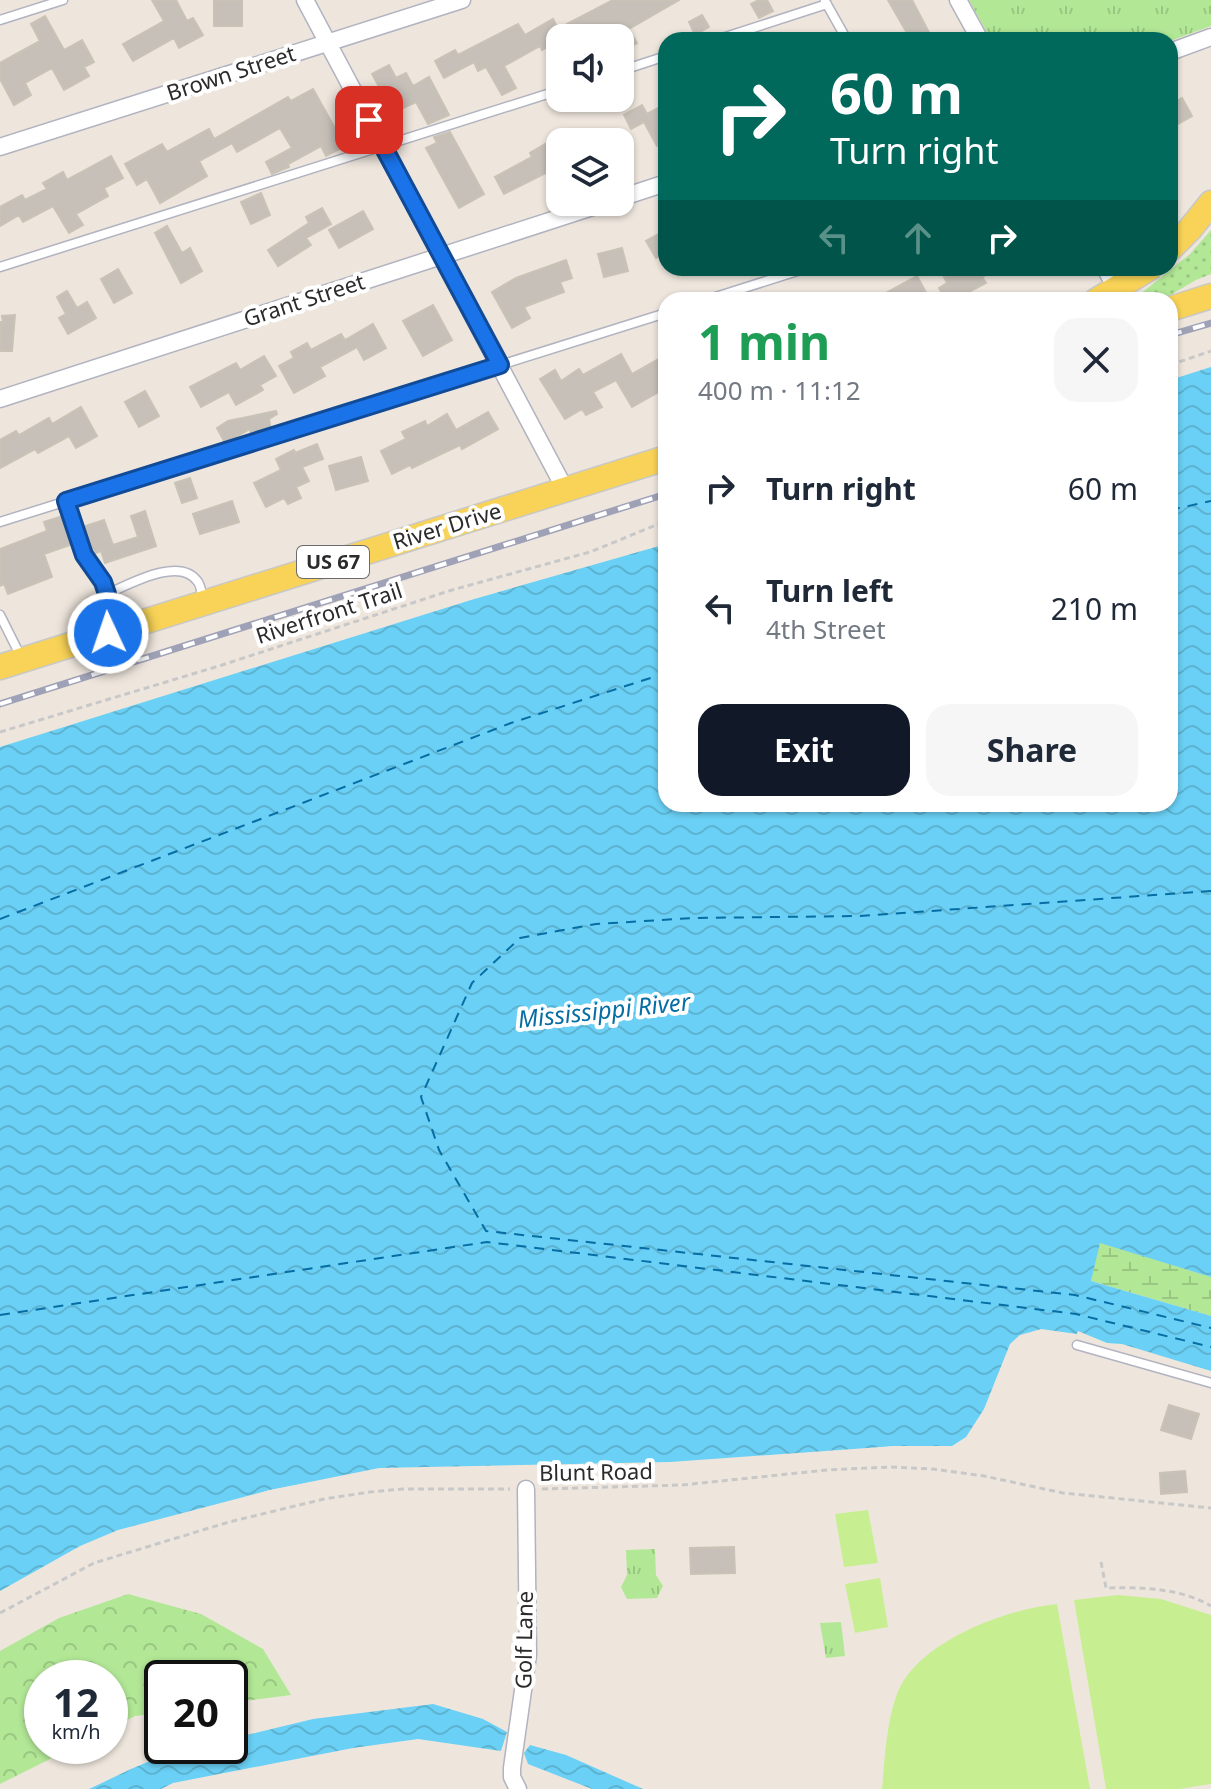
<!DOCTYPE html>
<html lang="en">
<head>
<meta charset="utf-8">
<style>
	body { margin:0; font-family:"Noto Sans",sans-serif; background:#f6f6f7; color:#1f2937; height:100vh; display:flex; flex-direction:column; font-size:30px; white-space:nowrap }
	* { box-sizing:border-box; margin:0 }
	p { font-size:26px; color:#747a83 }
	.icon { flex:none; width:44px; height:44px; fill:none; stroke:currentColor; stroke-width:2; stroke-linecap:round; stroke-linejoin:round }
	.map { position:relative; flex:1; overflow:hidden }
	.drawer { position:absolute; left:658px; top:292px; width:520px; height:520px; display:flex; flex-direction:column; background:#fff; border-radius:24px; box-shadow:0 2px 6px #0004 }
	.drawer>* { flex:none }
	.guide { position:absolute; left:658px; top:32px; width:520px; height:244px; border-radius:24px; box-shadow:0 2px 6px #0004; background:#00695c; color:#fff; overflow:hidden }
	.buttons { position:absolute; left:546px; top:24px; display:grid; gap:16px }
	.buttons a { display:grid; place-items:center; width:88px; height:88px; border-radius:16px; background:#fff; box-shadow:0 2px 6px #0004; font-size:40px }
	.speed { position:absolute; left:24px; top:1660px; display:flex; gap:16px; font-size:40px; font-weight:700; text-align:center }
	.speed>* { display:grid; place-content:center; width:104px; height:104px; border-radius:50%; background:#fff; box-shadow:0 2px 6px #0004; line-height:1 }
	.speed small { font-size:20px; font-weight:400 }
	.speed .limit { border:4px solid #111; border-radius:12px; background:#fff; color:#111 }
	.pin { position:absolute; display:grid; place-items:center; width:68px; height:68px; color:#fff; margin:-34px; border-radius:16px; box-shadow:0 4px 12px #0006 }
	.me { position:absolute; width:88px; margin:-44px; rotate:357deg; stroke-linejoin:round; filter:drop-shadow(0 0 6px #0008) }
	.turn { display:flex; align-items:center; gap:28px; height:168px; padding:0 40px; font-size:36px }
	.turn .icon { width:104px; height:104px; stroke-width:2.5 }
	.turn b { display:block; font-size:56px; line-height:68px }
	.lanes { display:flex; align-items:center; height:76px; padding:0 40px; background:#0003; justify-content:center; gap:40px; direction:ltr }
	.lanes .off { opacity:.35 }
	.round { display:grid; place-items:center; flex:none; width:84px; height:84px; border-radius:24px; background:#f6f6f7 }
	.headline { display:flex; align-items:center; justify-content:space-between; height:136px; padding:0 40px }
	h1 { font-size:48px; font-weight:700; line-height:60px; color:#1e9e55 }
	.button { display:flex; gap:16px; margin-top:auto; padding:16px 40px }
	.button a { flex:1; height:92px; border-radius:24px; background:#111827; color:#fff; font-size:32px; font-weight:700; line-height:92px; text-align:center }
	.button a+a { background:#f6f6f7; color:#1f2937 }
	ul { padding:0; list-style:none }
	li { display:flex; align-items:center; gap:24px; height:120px; padding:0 40px }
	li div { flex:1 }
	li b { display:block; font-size:30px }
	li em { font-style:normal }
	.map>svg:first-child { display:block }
	.forest { fill:url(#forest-crowns) }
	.wetland { fill:url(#wetland-marsh) }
	.park { fill:url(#park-tufts) }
	.garden { fill:url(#garden-dots) }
	.pitch { fill:#c7ef91 }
	.water { fill:url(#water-waves) }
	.pier { fill:#eee6dd }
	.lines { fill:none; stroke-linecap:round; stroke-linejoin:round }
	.ferry { stroke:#066ea4; stroke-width:2; stroke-dasharray:10 8; stroke-linecap:butt }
	.building { fill:#c6c0b9; stroke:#c9c3b6; stroke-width:2 }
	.lane-casing { stroke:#b1b3c0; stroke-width:11 }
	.street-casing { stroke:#b1b3c0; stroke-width:19 }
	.primary-casing { stroke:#c8c8c8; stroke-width:27 }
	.path { stroke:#c8c8c8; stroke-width:3; stroke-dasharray:6 4; stroke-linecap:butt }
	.lane { stroke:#fff; stroke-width:8 }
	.street { stroke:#fff; stroke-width:16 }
	.primary { stroke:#f8d357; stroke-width:24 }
	.rail-casing { stroke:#9fa2b7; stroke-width:7 }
	.rail { stroke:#fff; stroke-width:4; stroke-dasharray:12; stroke-linecap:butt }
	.route-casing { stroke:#114b97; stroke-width:20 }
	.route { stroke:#1a73e8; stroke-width:14 }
	.labels { text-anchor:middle; stroke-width:8; stroke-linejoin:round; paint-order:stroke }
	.shield { fill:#fff; stroke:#6b6b6b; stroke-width:2 }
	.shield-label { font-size:20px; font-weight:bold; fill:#2b2b2b }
	.street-label { font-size:22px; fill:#2b2b2b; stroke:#fff }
	.water-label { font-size:24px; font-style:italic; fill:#066ea4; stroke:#fff }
</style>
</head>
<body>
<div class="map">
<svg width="1211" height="1789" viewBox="0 0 1211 1789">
	<defs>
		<pattern id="forest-crowns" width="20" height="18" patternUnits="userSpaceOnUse" patternTransform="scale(2)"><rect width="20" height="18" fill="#b2e796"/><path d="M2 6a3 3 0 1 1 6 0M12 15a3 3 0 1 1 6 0" fill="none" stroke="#99c681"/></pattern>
		<pattern id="wetland-marsh" width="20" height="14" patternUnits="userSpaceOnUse" patternTransform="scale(2)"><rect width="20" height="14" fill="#b2e796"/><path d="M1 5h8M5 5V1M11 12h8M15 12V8" fill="none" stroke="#99c681"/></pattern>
		<pattern id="park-tufts" width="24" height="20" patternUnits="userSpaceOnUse" patternTransform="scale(2)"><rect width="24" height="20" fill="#b2e796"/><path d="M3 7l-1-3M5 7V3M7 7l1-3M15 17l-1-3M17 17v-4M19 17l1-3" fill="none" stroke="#99c681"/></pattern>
		<pattern id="garden-dots" width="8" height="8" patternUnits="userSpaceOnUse" patternTransform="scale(2)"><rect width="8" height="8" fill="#b2e796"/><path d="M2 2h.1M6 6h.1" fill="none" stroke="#99c681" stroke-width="1.8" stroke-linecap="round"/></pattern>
		<pattern id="water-waves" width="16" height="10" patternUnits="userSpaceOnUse" patternTransform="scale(2)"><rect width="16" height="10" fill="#6ad0f5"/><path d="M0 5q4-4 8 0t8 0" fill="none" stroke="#5cb3d2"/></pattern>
	</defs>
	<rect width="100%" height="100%" fill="#eee6dd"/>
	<path class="forest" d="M 128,1594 L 201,1614 L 263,1649 L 291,1695 L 230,1703 L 230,1678 L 162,1678 L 162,1713 L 135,1716 L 110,1729 L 110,1678 L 42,1678 L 42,1746 L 76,1746 L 0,1784 L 0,1651 L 59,1618 Z"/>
	<path class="wetland" d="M 1099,1242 L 1211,1277 L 1211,1316 L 1091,1281 Z"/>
	<path class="park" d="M 969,0 L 1211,0 L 1211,26 L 1170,41 L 991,40 Z
		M 655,1549 L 656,1575 L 663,1586 L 657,1598 L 627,1599 L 621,1587 L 627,1575 L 626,1550 Z
		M 841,1622 L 845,1656 L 826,1658 L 820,1623 Z"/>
	<path class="garden" d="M 1211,230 L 1211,274 L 1196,280 L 1162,300 L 1133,300 L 1190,254 Z"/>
	<path class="pitch" d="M 868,1510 L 878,1563 L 844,1567 L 835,1514 Z
		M 880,1578 L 888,1627 L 855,1633 L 845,1584 Z
		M 1118,1595 L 1161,1599 L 1211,1615 L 1211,1784 L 1179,1789 L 1106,1789 L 1074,1600 Z
		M 1057,1604 L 1090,1789 L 882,1789 C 885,1758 887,1706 904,1680 C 932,1637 1008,1609 1057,1604 Z"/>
	<path class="water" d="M 1211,367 L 1211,1277 L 1100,1243 L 1091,1281 L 1211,1316 L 1211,1371 L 1122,1344 L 1107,1343 L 1078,1331 L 1075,1338 L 1036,1334 L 1011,1349 L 978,1432 L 952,1450 L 895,1446 L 662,1468 L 378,1470 L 270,1490 L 82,1548 L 0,1594 L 0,747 L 471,600 L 666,544 L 666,804 L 1170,804 L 1170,380 Z
		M 433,1704 L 483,1719 L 507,1732 L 501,1751 L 418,1739 L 353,1748 L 173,1783 L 161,1789 L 89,1789 C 140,1765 172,1746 230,1746 L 230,1739 L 313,1719 Z
		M 530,1745 L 566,1755 L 643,1789 L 592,1789 L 528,1764 L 524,1753 Z"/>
	<path class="pier" d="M 1041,1329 L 1077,1334 L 1074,1342 L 1036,1338 L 1014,1352 L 982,1434 L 953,1454 L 895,1450 L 662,1472 L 378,1474 L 270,1494 L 83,1551 L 0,1598 L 0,1591 L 80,1546 L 118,1530 L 270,1490 L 379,1468 L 670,1462 L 895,1446 L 952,1446 L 966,1437 L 984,1409 L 1010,1344 L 1020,1335 Z"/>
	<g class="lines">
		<path class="ferry" d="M 1170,510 L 1211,501
			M 1211,891 L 860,916 L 694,918 L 596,924 L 520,938 L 472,983 L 421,1097 L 439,1150 L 486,1231 L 1075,1295 L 1211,1328
			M 0,919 L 511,723 L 666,673
			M 0,1315 L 487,1242 L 1076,1314 L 1211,1347"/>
	</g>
	<path class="building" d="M 152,0 L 176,0 L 187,21 L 193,18 L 203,35 L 179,48 L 174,38 L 133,61 L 123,44 L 164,21 Z
		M 214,0 L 242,0 L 242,26 L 214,26 Z
		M 613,0 L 679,0 L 629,29 L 637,43 L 620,52 L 620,38 L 613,38 L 607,26 L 585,38 L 574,38 L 567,24 Z
		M 759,0 L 767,0 L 773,11 L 759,18 L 751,4 Z
		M 888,0 L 912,0 L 933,40 L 911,40 Z
		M 702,15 L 709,27 L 695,35 L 689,22 Z
		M 45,16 L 64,50 L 82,40 L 94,62 L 84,67 L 89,76 L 64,90 L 52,68 L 25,83 L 31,95 L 14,105 L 0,79 L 0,63 L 40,41 L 31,24 Z
		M 553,19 L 563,38 L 542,50 L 540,46 L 504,66 L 516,88 L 502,95 L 486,67 L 478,71 L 474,62 L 444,78 L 435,61 L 455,50 L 458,55 L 518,24 L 525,35 Z
		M 389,65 L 396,78 L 406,73 L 413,86 L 429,77 L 449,115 L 428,124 L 416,102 L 401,109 L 397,101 L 389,105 L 372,74 Z
		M 313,89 L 345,146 L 326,156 L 321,146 L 288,164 L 289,167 L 272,174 L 266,162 L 292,148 L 280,128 L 237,152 L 232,143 L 199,161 L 207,176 L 160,203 L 147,179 L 137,185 L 125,164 L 162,144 L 167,152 L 209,129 L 214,139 L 288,97 L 291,101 Z
		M 1182,98 L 1192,116 L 1174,126 L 1170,118 L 1170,105 Z
		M 642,105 L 647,114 L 660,107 L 666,119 L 666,141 L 657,146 L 644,122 L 631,129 L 624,115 Z
		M 450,132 L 484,194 L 459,208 L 426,148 L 437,143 L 434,137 Z
		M 552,140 L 560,154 L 560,166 L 504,194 L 495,177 L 532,157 L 530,153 Z
		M 111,156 L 123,178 L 104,188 L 108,196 L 76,214 L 83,225 L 69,233 L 53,206 L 23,222 L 19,215 L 0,226 L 0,207 L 22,195 L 25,200 L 47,189 L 43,183 L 63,172 L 67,180 Z
		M 261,193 L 270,215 L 251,224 L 241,202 Z
		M 322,208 L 331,224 L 306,238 L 311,245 L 278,266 L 268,250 L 309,223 L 306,217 Z
		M 363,211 L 373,229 L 339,248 L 329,230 Z
		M 167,226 L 182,253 L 190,248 L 202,271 L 181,283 L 155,233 Z
		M 666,230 L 666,252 L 656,258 L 646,241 Z
		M 622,248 L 628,271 L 604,277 L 598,254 Z
		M 566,260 L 572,278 L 560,282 L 564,292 L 524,307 L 530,318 L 512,328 L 492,292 L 516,278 Z
		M 951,268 L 999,268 L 982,277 L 986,283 L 954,300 L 946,300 L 939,288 L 947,283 L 942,273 Z
		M 118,269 L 132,293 L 114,303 L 101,279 Z
		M 917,276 L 930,300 L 873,300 Z
		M 67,291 L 77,308 L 87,302 L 96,318 L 68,334 L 59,318 L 66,314 L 57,297 Z
		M 433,305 L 452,340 L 423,356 L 403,321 Z
		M 15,315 L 12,351 L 0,351 L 0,322 L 3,322 L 2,316 Z
		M 373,324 L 386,348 L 364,360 L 357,347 L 320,367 L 325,376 L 294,393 L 279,366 L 294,358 L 291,352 L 307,343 L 311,350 L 341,334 L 345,340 Z
		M 621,354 L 632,374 L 662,357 L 666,363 L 666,388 L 632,407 L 616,380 L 593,392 L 602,407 L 586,415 L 582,409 L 565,419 L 540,379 L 555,370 L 561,381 L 579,369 L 583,375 Z
		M 264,356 L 276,376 L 260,385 L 263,390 L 236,405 L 229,392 L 201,407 L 190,387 L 236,363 L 240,370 Z
		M 145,391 L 159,416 L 139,427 L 125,402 Z
		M 81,407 L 97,436 L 76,448 L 69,436 L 38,453 L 35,449 L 0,468 L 0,440 L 16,431 L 19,435 L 49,418 L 52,424 Z
		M 276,411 L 277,414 L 269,419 L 271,430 L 251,434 L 250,429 L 225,443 L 217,428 L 228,421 Z
		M 488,412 L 498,429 L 462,449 L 460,445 L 412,468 L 410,465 L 392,474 L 381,451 L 406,439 L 402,432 L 425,421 L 427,426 L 447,414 L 456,430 Z
		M 317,444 L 323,459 L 302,467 L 309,481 L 296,487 L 301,498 L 288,504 L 284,498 L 266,507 L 254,483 L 281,470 L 276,459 L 294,450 L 295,453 Z
		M 361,457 L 368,481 L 336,490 L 329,466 Z
		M 190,478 L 197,498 L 182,503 L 175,483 Z
		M 232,501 L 239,522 L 200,534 L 193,514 Z
		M 145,511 L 156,546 L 105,563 L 101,551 L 93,554 L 82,527 L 104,520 L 113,545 L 138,537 L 131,516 Z
		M 60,517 L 73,544 L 44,554 L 52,577 L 8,594 L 4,584 L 0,586 L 0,549 L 47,531 L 44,522 Z
		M 1169,1405 L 1199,1414 L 1191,1439 L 1161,1430 Z
		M 1185,1471 L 1187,1492 L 1161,1494 L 1160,1473 Z
		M 734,1547 L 735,1573 L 691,1574 L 690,1548 Z"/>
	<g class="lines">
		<g class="lane-casing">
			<path id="lane" d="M 825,1 L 847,40
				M 0,20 L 63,0
				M 716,40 L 827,4
				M 620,71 L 666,56
				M 0,267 L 560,90
				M 706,300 L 807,268
				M 66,501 L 84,555 L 103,582 L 107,594 L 108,628
				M 0,522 L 666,313
				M 107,594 C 128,585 180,555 198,582 C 201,586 202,595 203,601
				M 0,615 L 22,659
				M 1077,1345 L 1211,1383"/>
		</g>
		<g class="street-casing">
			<path id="street" d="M 305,0 L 565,489
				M 958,0 L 980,40
				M 1170,52 L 1211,37
				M 0,147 L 462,0
				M 620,198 L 666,183
				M 1105,268 L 1123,300
				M 0,399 L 608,202
				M 518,1789 L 512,1777 L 512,1768 L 528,1655 L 526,1489"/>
		</g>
		<g class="primary-casing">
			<path id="primary" d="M 1170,249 L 1190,229 L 1211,203
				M 1097,300 L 1150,268
				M 1170,309 L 1211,296
				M 0,667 L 666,458"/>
		</g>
		<path class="path" d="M 1170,365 L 1211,351
			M 0,732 L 219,666 L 452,590 L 590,552 L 666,521
			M 542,1489 L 682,1485 L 827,1470 L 890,1467 L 933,1469 L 984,1476 L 1063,1493 L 1211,1508
			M 1101,1562 L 1106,1588 C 1140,1587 1181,1588 1211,1606
			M 0,1613 L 94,1563 L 229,1522 L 324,1499 L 370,1492 L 403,1489 L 510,1489"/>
		<use href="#lane" class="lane"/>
		<use href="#street" class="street"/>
		<use href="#primary" class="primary"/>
		<g class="rail-casing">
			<path id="rail" d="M 1170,335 L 1211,323
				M 0,704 L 666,494"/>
		</g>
		<use href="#rail" class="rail"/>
	</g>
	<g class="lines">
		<g class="route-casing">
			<path id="route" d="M 108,633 L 107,594 L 103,582 L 84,555 L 66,501 L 500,365 L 369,120"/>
		</g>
		<use href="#route" class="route"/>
	</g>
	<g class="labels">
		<rect class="shield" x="297" y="546" width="72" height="32" rx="6"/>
		<g class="shield-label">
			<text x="333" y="569">US 67</text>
		</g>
		<g class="street-label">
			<text transform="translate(231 73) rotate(-18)" y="8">Brown Street</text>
			<text transform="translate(304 300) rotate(-18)" y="8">Grant Street</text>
			<text transform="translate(447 526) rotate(-17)" y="8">River Drive</text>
			<text transform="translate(329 613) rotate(-18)" y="8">Riverfront Trail</text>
			<text transform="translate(596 1472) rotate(-1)" y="8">Blunt Road</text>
			<text transform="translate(524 1640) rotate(-89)" y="8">Golf Lane</text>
		</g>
		<g class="water-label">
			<text transform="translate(604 1011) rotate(-6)" y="8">Mississippi River</text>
		</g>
	</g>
</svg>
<div class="buttons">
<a><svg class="icon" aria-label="sound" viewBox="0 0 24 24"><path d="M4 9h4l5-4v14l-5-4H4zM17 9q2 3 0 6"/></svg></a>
<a><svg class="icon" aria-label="layers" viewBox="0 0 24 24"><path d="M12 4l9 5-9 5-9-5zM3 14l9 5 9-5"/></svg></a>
</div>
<div class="speed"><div>12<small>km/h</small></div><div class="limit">20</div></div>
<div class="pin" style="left:369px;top:120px;background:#d93025"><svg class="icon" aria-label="arrive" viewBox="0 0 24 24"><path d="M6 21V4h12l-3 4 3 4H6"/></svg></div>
<svg class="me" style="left:108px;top:633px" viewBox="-20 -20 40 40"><circle r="17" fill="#1a73e8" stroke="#fff" stroke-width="3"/><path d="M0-11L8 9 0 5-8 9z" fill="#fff"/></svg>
<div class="guide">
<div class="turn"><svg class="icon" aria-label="right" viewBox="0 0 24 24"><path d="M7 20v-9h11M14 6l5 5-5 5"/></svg><div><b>60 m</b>Turn right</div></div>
<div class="lanes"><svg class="icon off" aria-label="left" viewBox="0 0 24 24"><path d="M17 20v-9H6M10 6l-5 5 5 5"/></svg><svg class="icon off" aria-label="ahead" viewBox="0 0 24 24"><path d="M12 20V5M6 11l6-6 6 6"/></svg><svg class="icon" aria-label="right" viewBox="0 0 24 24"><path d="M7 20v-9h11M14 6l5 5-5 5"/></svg></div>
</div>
<section class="drawer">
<div class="headline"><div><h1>1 min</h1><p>400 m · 11:12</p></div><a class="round"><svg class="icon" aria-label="close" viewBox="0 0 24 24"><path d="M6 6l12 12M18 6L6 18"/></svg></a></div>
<ul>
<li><svg class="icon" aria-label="right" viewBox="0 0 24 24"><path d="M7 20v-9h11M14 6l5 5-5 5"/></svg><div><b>Turn right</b></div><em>60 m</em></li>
<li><svg class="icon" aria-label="left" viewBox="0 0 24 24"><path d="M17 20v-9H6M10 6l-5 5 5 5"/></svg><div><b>Turn left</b><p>4th Street</p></div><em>210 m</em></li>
</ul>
<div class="button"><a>Exit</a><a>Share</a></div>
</section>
</div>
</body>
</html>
